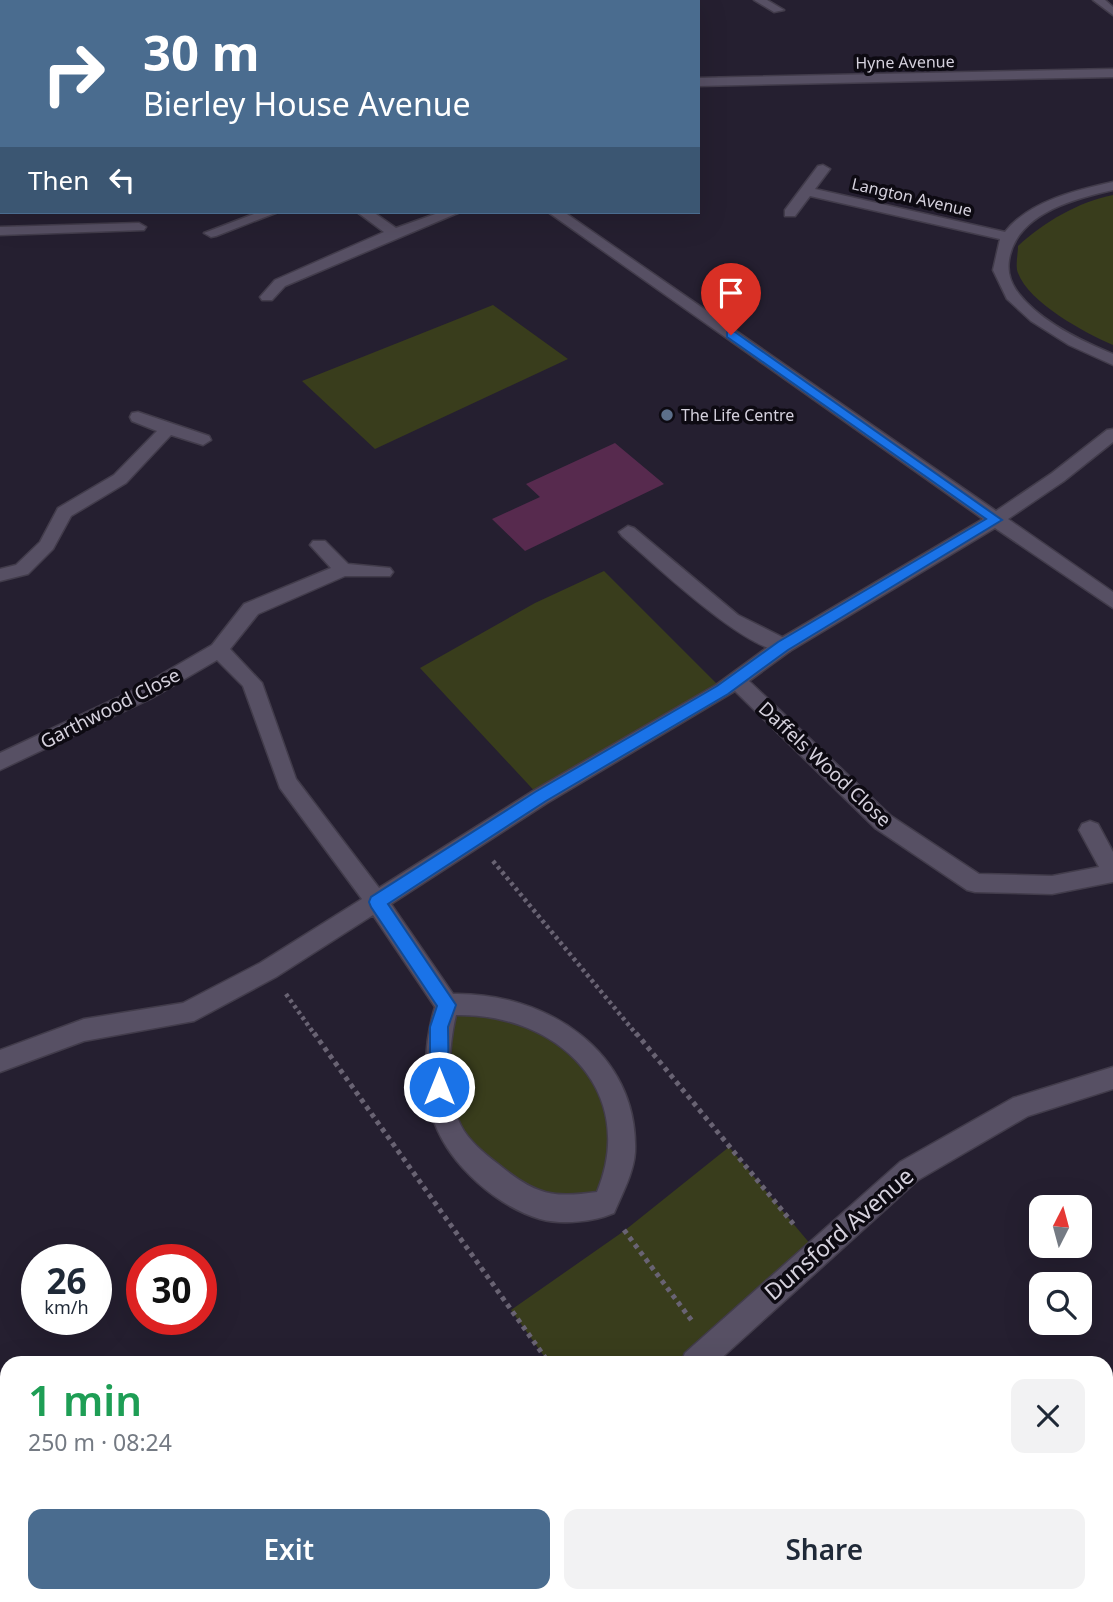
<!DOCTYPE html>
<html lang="en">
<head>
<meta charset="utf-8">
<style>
	body { margin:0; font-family:"Noto Sans",sans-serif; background:#f2f2f3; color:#1f2937; height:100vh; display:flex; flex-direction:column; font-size:26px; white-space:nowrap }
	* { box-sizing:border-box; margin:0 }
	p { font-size:23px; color:#747a83 }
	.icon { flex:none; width:38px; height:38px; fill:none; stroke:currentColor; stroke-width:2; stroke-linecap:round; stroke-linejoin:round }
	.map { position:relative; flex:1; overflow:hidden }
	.details { position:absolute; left:0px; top:1356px; width:1113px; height:247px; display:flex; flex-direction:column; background:#fff; border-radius:21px 21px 0 0; box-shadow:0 7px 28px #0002 }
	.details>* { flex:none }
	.guide { position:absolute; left:0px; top:0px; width:700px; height:214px; box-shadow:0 7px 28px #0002; background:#4a6c8f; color:#fff; overflow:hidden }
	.needle { width:46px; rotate:6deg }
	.fabs { position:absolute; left:1029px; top:1195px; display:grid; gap:14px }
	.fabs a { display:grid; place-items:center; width:63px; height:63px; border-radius:14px; background:#fff; box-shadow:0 7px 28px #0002; font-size:35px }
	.speed { position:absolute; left:21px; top:1244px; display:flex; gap:14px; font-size:35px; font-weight:700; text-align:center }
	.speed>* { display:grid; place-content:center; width:91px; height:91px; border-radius:50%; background:#fff; box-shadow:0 7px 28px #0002; line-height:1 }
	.speed small { font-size:18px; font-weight:400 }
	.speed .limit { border:10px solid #d22; background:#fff; color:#111 }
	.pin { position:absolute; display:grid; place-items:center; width:60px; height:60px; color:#fff; margin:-72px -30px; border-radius:50% 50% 50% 0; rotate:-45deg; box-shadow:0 0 7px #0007 }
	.pin .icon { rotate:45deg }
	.me { position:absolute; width:77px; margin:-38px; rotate:0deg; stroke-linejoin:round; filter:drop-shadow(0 0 5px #0008) }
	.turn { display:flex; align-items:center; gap:24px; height:147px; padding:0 28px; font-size:32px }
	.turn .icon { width:91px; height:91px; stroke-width:2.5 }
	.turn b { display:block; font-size:49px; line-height:60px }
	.then { display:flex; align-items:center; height:66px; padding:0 28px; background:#0003; gap:14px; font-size:26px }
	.round { display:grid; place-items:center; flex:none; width:74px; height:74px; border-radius:14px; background:#f2f2f3 }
	.headline { display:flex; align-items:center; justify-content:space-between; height:119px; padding:0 28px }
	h1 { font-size:42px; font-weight:600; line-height:52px; color:#1e9e55 }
	.button { display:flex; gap:14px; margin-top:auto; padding:14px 28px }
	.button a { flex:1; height:80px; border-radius:14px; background:#4a6c8f; color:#fff; font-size:28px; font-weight:600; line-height:80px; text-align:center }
	.button a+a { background:#f2f2f3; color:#1f2937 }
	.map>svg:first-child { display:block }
	.green { fill:#393d1c }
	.building { fill:#572a4e }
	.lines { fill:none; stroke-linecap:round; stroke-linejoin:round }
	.lane-casing { stroke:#423c4b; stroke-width:3 }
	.street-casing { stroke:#423c4b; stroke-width:3 }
	.secondary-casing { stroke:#423c4b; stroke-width:3 }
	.path-far1 { stroke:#696373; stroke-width:4.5; stroke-dasharray:3.5 3.5; stroke-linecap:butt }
	.path { stroke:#696373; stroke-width:5; stroke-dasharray:4.5 4.5; stroke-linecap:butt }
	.lane { fill:#575064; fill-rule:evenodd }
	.street { fill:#575064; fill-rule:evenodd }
	.secondary { fill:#825767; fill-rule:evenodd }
	.route { fill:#1a73e8; stroke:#114b97; stroke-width:2 }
	.service-dot { fill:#5c6f8a; stroke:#0d0a12; stroke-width:2.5 }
	.labels { text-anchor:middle; stroke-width:7; stroke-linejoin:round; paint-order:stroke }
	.far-street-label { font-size:16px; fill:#d5d1dd; stroke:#0d0a12 }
	.far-poi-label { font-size:16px; fill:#d5d1dd; stroke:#0d0a12; text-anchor:start }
	.street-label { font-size:19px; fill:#d5d1dd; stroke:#0d0a12 }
	.near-street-label { font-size:23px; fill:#d5d1dd; stroke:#0d0a12 }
</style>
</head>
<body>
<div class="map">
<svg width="1113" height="1602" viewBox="0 0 1113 1602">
	<rect width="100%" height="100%" fill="#251f30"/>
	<path class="green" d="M 1113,195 L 1113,345 C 1085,333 1029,303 1018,273 C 1015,266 1018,254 1018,246 C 1044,222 1078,202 1113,195 Z
		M 493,305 L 568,359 L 375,449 L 302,381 Z
		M 604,571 L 723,690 L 540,797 L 420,668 L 535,603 Z
		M 447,1005 L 545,1023 L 619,1110 L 605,1204 L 573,1209 L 473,1160 L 439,1087 Z
		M 729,1147 L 817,1252 L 695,1363 L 549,1363 L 511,1310 L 624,1231 Z"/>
	<path class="building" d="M 615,443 L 664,484 L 525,551 L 492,519 L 540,497 L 526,484 Z"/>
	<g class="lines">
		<g class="lane-casing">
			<path id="lane" d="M 80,0 L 90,0 L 79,2 Z
				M 628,526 L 634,528 L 738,615 L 790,641 L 793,646 L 790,651 C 755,661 650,560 622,536 L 619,532 Z"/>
		</g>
		<g class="street-casing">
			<path id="street" d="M 500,0 L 511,0 L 499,2 Z
				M 754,0 L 767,0 L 784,10 L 774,12 Z
				M 1093,0 L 1105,0 L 1113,7 L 1113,15 Z
				M 1113,69 L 1113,77 L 698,86 L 698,78 Z
				M 0,82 L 2,82 L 2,90 L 0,90 Z
				M 823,165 L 830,169 L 815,189 L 1005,232 C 1029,201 1077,190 1113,182 L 1113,190 C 1073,199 1016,214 1009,260 C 1007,272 1011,284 1019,294 C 1041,322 1081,341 1113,354 L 1113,365 L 1069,345 L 1031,321 L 1007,299 L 993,270 L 1000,239 L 810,196 L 795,216 L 785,216 L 785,210 L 818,166 Z
				M 259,212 L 278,212 L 216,236 L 211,237 L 204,233 Z
				M 357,212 L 373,212 L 396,228 L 441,212 L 460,212 L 285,286 L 272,300 L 262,300 L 260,297 L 275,280 L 384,232 Z
				M 548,212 L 564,212 L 996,511 L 1052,473 L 1107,430 L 1113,429 L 1113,442 L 1064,481 L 1008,519 L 1113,592 L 1113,608 L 995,528 L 790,651 L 749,681 L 891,816 L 979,874 L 1052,876 L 1099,867 L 1079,830 L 1082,824 L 1090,821 L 1098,824 L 1113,852 L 1113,882 L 1052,894 L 975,892 L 967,890 L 875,828 L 735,691 L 547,803 L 391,904 L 453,994 C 545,992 639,1051 635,1152 C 634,1172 622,1194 614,1213 C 593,1222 562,1225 540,1219 C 497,1206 451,1166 435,1124 C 422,1087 424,1043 435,1007 L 373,915 L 276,977 L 194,1021 L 84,1041 L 0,1072 L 0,1050 L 84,1019 L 183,1003 L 260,963 L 362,899 L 280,788 L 243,686 L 217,660 L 152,698 L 0,770 L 0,753 L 138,688 L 212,645 L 244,604 L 331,568 L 310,545 L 313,541 L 325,541 L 348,564 L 390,568 L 393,572 L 390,576 L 345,576 L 258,614 L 230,649 L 262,683 L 296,779 L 379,888 L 533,791 L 716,685 L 776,641 L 983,519 ZM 456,1015 C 556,1013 639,1090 597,1192 C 554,1198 537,1195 503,1168 C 489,1157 474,1146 464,1131 C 445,1101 448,1049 456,1015 Z
				M 139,223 L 146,227 L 144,230 L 0,235 L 0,227 Z
				M 138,412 L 209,436 L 211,440 L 203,445 L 171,435 L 126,483 L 71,516 L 53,549 L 28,574 L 0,581 L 0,569 L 16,565 L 40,542 L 58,508 L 114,475 L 157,431 L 132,421 L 130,417 L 132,413 Z
				M 1113,1067 L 1113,1089 L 1028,1116 L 918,1180 L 716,1363 L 681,1363 L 685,1353 L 900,1162 L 1013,1098 Z
				M 100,1596 L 136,1596 L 134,1602 L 97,1602 Z"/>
		</g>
		<g class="secondary-casing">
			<path id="secondary" d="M 7,0 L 18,0 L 6,2 Z
				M 0,11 L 2,11 L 0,19 Z"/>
		</g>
		<path class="path-far1" d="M 493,861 L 637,1035
			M 286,994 L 315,1035"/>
		<path class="path" d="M 314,1033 L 549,1363
			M 636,1033 L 795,1226
			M 624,1230 L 692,1321
			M 498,1602 L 501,1596"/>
		<use href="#lane" class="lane"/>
		<use href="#street" class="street"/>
		<use href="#secondary" class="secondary"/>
	</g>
	<path class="route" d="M 727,332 L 735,332 L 1002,520 L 788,650 L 728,694 L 546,801 L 388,904 L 456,1005 L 448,1027 L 449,1087 L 446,1093 L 439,1096 L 433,1093 L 430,1087 L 430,1027 L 437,1006 L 371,907 L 369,902 L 371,897 L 535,792 L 717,686 L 778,642 L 986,519 L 727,337 Z"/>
	<circle class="service-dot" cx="667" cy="415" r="7"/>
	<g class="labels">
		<g class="far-street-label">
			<text transform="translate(905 62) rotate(-1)" y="6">Hyne Avenue</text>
			<text transform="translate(912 197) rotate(13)" y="6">Langton Avenue</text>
		</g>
		<g class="far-poi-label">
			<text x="681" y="421">The Life Centre</text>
		</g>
		<g class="street-label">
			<text transform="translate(110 708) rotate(-27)" y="7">Garthwood Close</text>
			<text transform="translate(825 764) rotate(43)" y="7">Daffels Wood Close</text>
		</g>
		<g class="near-street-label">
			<text transform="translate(839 1234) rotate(-41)" y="8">Dunsford Avenue</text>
		</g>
	</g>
</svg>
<div class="fabs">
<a><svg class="needle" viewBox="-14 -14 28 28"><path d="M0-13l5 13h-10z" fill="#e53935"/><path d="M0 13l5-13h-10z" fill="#747a83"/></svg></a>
<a><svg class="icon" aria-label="search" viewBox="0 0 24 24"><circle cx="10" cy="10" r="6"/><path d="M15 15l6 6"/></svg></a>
</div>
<div class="speed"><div>26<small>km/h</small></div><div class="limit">30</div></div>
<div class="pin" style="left:731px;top:335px;background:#d93025"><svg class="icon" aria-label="arrive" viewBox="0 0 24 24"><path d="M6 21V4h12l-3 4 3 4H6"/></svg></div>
<svg class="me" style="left:439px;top:1087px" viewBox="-20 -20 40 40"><circle r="17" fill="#1a73e8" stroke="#fff" stroke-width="3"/><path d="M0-11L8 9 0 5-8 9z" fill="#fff"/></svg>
<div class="guide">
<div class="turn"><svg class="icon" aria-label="right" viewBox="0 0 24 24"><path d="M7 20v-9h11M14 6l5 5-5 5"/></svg><div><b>30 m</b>Bierley House Avenue</div></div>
<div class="then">Then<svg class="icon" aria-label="left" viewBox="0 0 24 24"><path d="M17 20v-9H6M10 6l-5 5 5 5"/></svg></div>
</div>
<section class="details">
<div class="headline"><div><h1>1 min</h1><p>250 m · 08:24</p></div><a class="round"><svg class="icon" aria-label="close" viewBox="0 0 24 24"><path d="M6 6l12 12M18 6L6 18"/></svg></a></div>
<div class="button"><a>Exit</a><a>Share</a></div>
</section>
</div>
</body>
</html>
